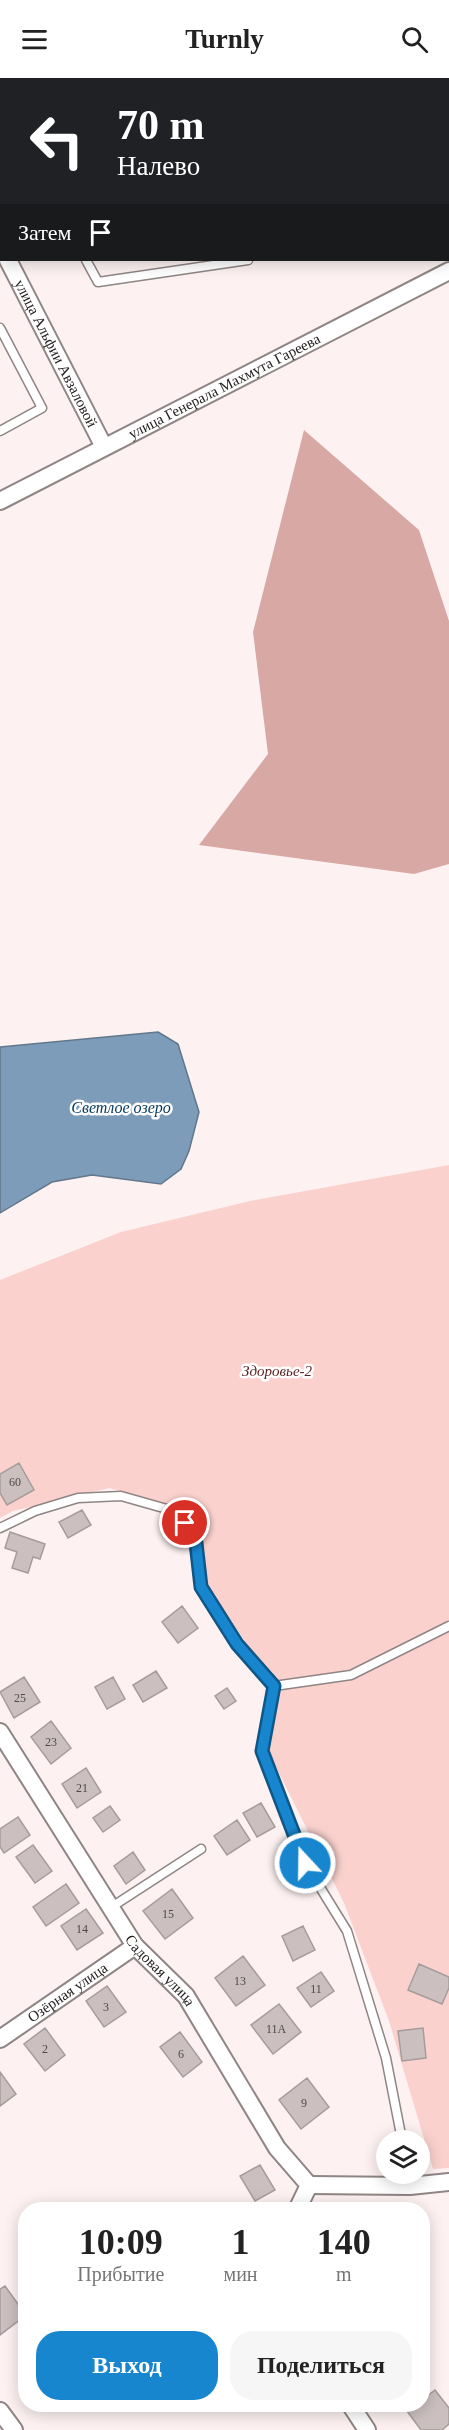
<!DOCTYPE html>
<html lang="ru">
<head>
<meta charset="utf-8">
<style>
	body { margin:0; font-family:"Times New Roman",serif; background:#f6f6f6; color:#222; height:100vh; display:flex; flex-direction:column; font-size:22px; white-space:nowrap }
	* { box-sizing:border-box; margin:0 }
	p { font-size:20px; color:#767676 }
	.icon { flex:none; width:33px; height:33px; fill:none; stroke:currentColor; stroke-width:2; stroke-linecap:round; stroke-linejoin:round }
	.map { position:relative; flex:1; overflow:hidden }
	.panel { position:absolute; left:18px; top:2124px; width:412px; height:210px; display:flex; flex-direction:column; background:#fff; border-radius:24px; box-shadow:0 3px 15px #0003 }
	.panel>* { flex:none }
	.guide { position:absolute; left:0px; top:0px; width:450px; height:183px; box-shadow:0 3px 15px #0003; background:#202124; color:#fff; overflow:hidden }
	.controls { position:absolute; left:376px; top:2052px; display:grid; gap:12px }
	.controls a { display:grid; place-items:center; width:54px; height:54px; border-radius:50%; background:#fff; box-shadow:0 3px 15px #0003; font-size:30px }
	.pin { position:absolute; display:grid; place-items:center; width:51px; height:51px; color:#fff; margin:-26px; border:3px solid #fff; border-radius:50%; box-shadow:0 2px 6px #0007 }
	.me { position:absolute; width:66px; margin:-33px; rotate:339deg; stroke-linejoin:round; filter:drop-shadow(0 0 4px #0008) }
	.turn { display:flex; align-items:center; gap:21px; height:126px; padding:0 18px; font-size:27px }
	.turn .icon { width:78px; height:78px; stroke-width:2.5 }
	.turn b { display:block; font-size:42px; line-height:51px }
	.then { display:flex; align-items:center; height:57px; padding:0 18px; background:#0003; gap:12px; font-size:22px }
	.eta { display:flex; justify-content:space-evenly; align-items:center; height:102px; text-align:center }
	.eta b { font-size:36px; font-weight:700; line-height:42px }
	.action { display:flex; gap:12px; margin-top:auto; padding:12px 18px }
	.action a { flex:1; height:69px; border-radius:24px; background:#1786cf; color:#fff; font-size:24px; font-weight:700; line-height:69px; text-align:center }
	.action a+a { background:#f6f6f6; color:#222 }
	header { display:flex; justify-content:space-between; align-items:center; height:78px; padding:0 18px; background:#fff; font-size:27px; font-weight:700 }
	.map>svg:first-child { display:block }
	.green { fill:#fad1cd }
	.forest { fill:#d8a9a4 }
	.water { fill:#7c9cb9; stroke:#62778b; stroke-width:1.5 }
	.building { fill:#cbc0bf; stroke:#a69c9b; stroke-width:1.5 }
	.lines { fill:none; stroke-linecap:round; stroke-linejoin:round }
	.lane-casing { stroke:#8f8584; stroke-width:11 }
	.street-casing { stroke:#8f8584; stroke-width:20 }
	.lane { stroke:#fff; stroke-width:8 }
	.street { stroke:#fff; stroke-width:16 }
	.route-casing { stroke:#0f5787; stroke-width:15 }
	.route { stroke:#1786cf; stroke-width:10 }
	.labels { text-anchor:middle; stroke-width:5; stroke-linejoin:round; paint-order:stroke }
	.number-label { font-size:12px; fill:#4e4948 }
	.street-label { font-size:15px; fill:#252120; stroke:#fff }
	.park-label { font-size:15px; font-style:italic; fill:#591f1e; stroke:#fff }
	.water-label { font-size:16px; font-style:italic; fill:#00385e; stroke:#fff }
</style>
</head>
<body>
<header><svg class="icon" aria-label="menu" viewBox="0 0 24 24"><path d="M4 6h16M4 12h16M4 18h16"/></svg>Turnly<svg class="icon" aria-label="search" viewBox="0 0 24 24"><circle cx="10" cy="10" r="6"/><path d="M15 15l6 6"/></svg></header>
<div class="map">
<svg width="449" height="2352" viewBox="0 0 449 2352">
	<rect width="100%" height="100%" fill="#fdf2f1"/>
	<path class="green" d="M 449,1087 L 449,2090 L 433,2091 L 389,1943 L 344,1825 L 266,1669 L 277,1617 L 273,1595 L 250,1571 L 208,1508 L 201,1457 L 188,1440 L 166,1425 L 109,1410 L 13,1433 L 0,1440 L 0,1202 L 121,1154 L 250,1123 Z"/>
	<path class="forest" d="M 304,352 L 419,452 L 449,543 L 449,786 L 414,796 L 199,767 L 268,676 L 253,554 Z"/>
	<path class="water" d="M 158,954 L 178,966 L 199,1034 L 189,1073 L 181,1091 L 161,1106 L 92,1097 L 52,1104 L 0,1135 L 0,969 Z"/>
	<path class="building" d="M 19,1385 L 34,1412 L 7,1427 L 0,1415 L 0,1396 Z
		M 82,1432 L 91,1447 L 68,1460 L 59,1444 Z
		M 10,1454 L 45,1466 L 40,1481 L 33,1479 L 28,1495 L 12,1490 L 17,1474 L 5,1470 Z
		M 182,1528 L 198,1550 L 178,1565 L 162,1544 Z
		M 156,1593 L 167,1610 L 143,1624 L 133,1607 Z
		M 24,1599 L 40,1624 L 14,1640 L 0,1614 Z
		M 113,1599 L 125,1621 L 107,1631 L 95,1609 Z
		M 227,1610 L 236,1623 L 224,1631 L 215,1618 Z
		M 51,1643 L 71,1670 L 51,1686 L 31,1659 Z
		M 86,1690 L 101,1714 L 77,1730 L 62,1706 Z
		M 261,1725 L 275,1749 L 257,1759 L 243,1735 Z
		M 110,1728 L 120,1742 L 103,1754 L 93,1740 Z
		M 18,1739 L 30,1757 L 4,1775 L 0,1769 L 0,1751 Z
		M 237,1742 L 250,1762 L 227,1777 L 214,1758 Z
		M 33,1767 L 52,1793 L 35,1805 L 16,1779 Z
		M 133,1774 L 145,1792 L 126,1806 L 114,1788 Z
		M 66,1806 L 79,1825 L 46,1848 L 33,1829 Z
		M 172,1811 L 193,1840 L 165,1861 L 143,1833 Z
		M 86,1831 L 103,1855 L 77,1872 L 61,1848 Z
		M 303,1848 L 315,1872 L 293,1883 L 282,1858 Z
		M 243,1878 L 265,1907 L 236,1928 L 215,1900 Z
		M 419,1886 L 449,1899 L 449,1910 L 442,1926 L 408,1912 Z
		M 321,1894 L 334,1913 L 311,1929 L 297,1910 Z
		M 107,1908 L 126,1934 L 104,1949 L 86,1923 Z
		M 279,1926 L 301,1954 L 273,1976 L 251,1947 Z
		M 45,1950 L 65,1977 L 45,1993 L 24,1966 Z
		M 423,1950 L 426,1980 L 402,1983 L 398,1953 Z
		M 180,1954 L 202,1984 L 183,1999 L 160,1969 Z
		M 0,1994 L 16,2016 L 0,2028 Z
		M 307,2000 L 329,2029 L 301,2051 L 279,2022 Z
		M 260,2087 L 275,2112 L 255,2123 L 240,2098 Z
		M 5,2208 L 26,2237 L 0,2257 L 0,2211 Z
		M 435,2312 L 449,2330 L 449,2346 L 442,2352 L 421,2352 L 407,2333 L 415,2326 L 423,2326 L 423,2321 Z"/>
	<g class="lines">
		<g class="lane-casing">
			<path id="lane" d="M 398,0 L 399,2
				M 54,2 L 55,0
				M 236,2 L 236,0
				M 0,20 L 2,23
				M 448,92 L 449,93
				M 0,114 L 2,113
				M 86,182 L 98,204 L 248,182
				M 0,250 L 42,330 L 0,353
				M 0,1450 L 35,1433 L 78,1420 L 121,1418 L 167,1431 L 185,1445 L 196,1465 L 201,1509 L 237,1566 L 274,1608 L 262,1673 L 305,1785 L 347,1853 L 386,1980 L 402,2062
				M 274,1608 L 351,1597 L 449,1548
				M 110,1830 L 201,1771
				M 408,2096 L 410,2108"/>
		</g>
		<g class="street-casing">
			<g id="street">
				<path d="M 0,166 L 2,168"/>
				<path id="s1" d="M 8,182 L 104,369"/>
				<path id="s2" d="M 0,423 L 449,193"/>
				<path id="s3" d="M 0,1654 L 135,1868 L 186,1918 L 277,2070 L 309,2107 L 297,2132"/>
				<path id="s4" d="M 0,1961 L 135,1868"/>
				<path d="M 309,2107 L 410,2108 L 449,2104"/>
				<path d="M 350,2326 L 367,2352"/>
				<path d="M 0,2333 L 14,2352"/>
			</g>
		</g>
		<use href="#lane" class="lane"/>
		<use href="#street" class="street"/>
	</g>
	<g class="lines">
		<g class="route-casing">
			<path id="route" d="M 185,1445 L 196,1465 L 201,1509 L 237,1566 L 274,1608 L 262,1673 L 305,1785"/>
		</g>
		<use href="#route" class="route"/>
	</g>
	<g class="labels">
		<g class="number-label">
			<text x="15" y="1408">60</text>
			<text x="20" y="1624">25</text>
			<text x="51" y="1668">23</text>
			<text x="82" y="1714">21</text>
			<text x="168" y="1840">15</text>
			<text x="82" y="1855">14</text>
			<text x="240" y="1907">13</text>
			<text x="316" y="1915">11</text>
			<text x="106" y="1933">3</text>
			<text x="276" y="1955">11А</text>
			<text x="45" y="1975">2</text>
			<text x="181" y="1980">6</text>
			<text x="304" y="2029">9</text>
		</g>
		<g class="street-label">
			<text dy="5" stroke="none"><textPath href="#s1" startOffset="105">улица Альфии Авзаловой</textPath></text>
			<text dy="5" stroke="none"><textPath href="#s2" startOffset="252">улица Генерала Махмута Гареева</textPath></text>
			<text dy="5" stroke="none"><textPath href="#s3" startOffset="288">Садовая улица</textPath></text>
			<text dy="5" stroke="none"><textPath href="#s4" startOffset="82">Озёрная улица</textPath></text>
		</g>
		<g class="park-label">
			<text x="277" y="1298">Здоровье-2</text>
		</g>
		<g class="water-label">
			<text x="121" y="1035">Светлое озеро</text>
		</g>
	</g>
</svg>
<div class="controls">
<a><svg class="icon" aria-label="layers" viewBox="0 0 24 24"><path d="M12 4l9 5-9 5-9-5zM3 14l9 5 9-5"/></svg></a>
</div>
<div class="pin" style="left:185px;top:1445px;background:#d93025"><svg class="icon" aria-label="arrive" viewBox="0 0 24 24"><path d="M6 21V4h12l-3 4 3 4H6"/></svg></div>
<svg class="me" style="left:305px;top:1785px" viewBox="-20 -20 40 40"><circle r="17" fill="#1786cf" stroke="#fff" stroke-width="3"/><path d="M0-11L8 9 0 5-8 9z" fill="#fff"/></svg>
<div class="guide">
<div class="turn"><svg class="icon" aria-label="left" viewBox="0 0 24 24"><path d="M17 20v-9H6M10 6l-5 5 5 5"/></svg><div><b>70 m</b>Налево</div></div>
<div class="then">Затем<svg class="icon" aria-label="arrive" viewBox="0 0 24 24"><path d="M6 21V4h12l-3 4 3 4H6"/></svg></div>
</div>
<section class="panel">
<div class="eta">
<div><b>10:09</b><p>Прибытие</p></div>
<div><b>1</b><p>мин</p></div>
<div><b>140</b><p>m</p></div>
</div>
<div class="action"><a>Выход</a><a>Поделиться</a></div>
</section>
</div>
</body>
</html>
